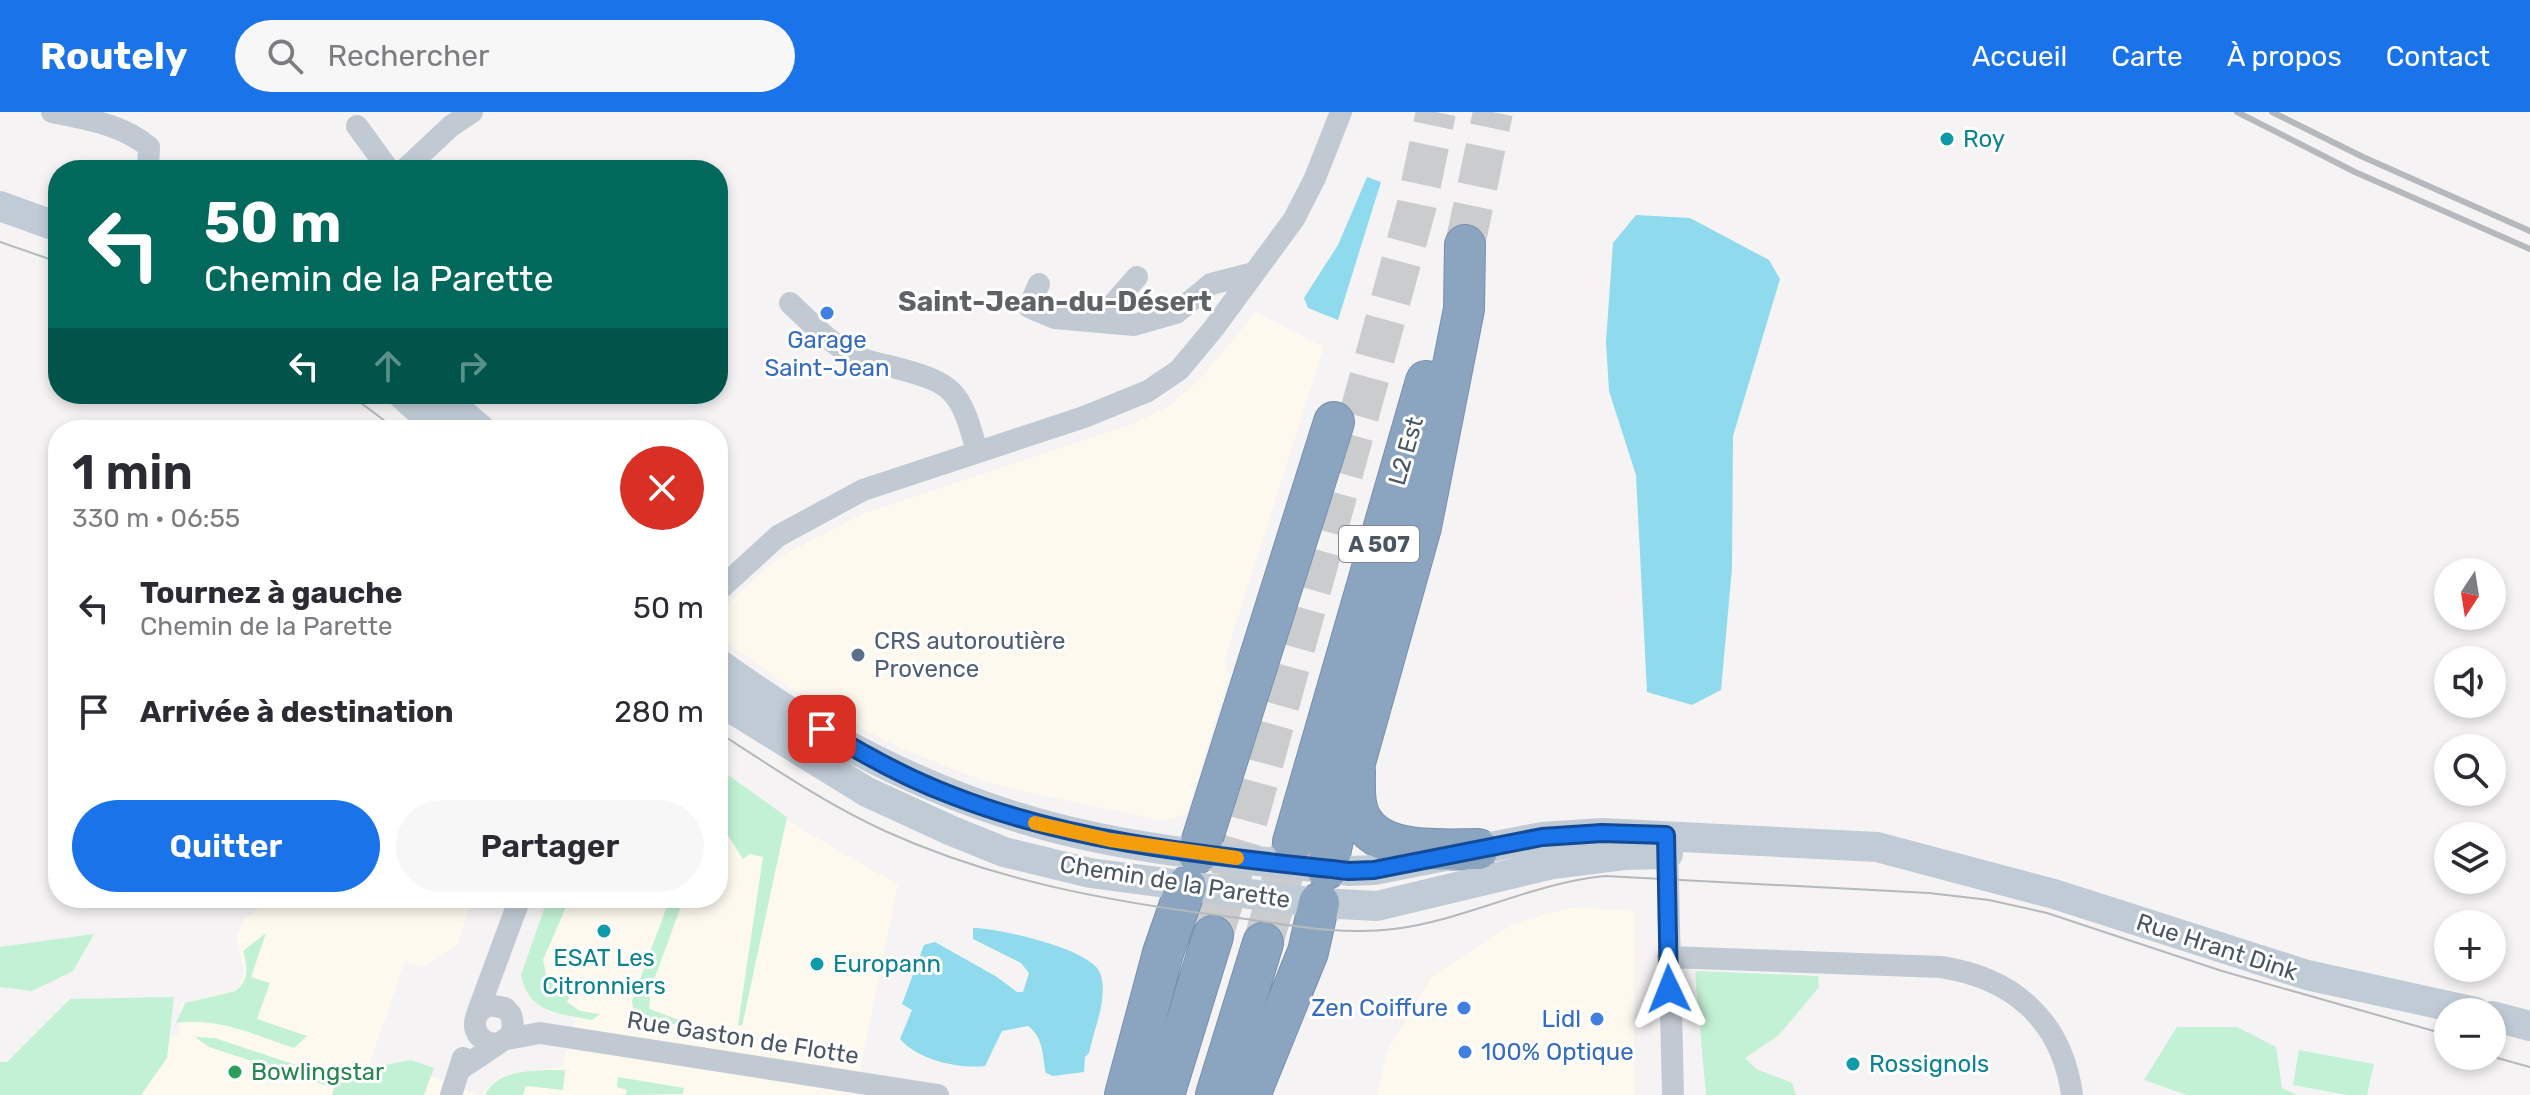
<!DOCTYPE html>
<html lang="fr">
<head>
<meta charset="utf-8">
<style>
	body { margin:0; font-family:Rubik,sans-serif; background:#f7f7f7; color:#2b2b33; height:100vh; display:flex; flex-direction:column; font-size:30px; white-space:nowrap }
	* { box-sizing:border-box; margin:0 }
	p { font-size:26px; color:#7c7c81 }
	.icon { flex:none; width:44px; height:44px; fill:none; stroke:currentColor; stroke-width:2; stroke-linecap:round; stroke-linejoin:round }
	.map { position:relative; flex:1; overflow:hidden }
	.sheet { position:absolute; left:48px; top:308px; width:680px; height:488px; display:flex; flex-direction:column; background:#fff; border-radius:32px; box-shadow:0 4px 12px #0003 }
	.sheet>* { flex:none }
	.hud { position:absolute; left:48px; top:48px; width:680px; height:244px; border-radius:32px; box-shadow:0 4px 12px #0003; background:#00695c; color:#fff; overflow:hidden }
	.needle { width:52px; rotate:192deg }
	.fabs { position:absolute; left:2434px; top:446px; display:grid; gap:16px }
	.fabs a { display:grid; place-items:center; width:72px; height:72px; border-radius:50%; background:#fff; box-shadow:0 4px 12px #0003; font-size:40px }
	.pin { position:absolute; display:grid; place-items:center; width:68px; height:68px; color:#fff; margin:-34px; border-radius:16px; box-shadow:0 4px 12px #0006 }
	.me { position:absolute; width:88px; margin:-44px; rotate:358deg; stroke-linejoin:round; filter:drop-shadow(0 0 6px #0008) }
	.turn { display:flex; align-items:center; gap:28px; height:168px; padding:0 24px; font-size:36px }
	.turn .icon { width:104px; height:104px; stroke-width:2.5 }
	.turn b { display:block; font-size:56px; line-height:68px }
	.lanes { display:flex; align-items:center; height:76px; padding:0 24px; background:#0003; justify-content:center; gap:40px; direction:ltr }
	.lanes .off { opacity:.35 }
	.round { display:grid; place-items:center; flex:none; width:84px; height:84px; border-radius:42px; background:#f7f7f7 }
	.head { display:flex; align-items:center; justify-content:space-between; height:136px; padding:0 24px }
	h1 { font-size:48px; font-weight:600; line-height:60px }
	.cta { display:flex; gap:16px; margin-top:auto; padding:16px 24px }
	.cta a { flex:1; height:92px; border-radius:48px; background:#1a73e8; color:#fff; font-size:32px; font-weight:600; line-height:92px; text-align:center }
	.cta a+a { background:#f7f7f7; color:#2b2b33 }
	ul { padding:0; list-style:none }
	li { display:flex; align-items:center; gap:24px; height:104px; padding:0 24px }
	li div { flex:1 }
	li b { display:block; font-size:30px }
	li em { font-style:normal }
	header { display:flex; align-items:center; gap:48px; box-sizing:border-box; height:112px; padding:0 40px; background:#1a73e8; color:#fff }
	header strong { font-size:38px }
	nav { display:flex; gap:44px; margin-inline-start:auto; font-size:28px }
	.search { width:560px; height:72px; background:#f7f7f7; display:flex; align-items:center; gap:20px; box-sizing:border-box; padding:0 28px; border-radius:44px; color:#7c7c81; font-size:30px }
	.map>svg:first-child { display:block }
	.commercial { fill:#fdf9ef }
	.green { fill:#c3f1d5 }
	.water { fill:#90daee }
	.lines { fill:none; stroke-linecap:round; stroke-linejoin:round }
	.highway-tunnel { stroke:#caccce; stroke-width:40; stroke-dasharray:40 20; stroke-linecap:butt }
	.highway-casing { stroke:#7690ad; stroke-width:42 }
	.street { stroke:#c1cad2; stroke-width:22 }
	.secondary { stroke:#c1cbd6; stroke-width:30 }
	.highway { stroke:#8ba5c1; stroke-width:40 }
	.tram { stroke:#b5b8bd; stroke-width:2 }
	.rail { stroke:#b5b8bd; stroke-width:6 }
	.route-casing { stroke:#114b97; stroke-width:20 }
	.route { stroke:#1a73e8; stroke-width:14 }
	.slow { stroke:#f59e0b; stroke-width:14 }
	.culture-dot { fill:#0f9aa8; stroke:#fff; stroke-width:3 }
	.shop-dot { fill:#3f7fe0; stroke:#fff; stroke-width:3 }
	.service-dot { fill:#5c6f8a; stroke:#fff; stroke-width:3 }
	.leisure-dot { fill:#2e9e5b; stroke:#fff; stroke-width:3 }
	.labels { text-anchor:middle; stroke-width:6; stroke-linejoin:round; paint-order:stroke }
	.shield { fill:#fff; stroke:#808990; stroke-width:2 }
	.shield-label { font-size:22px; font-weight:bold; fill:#4a5661 }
	.culture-label { font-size:24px; fill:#0d838f; stroke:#fff; text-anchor:start }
	.shop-label { font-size:24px; fill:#366cbe; stroke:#fff; text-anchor:end }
	.street-label { font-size:24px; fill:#4a5661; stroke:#fff }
	.service-label { font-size:24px; fill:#4e5e75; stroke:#fff; text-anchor:start }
	.leisure-label { font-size:24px; fill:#27864d; stroke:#fff; text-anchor:start }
	.quarter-label { font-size:28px; font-weight:bold; fill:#5f6368; stroke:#fff }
</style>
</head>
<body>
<header>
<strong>Routely</strong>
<div class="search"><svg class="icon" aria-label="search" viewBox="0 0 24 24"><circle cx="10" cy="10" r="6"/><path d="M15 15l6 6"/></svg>Rechercher</div>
<nav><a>Accueil</a><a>Carte</a><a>À propos</a><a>Contact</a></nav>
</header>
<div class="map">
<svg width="2530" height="983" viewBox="0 0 2530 983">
	<rect width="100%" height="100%" fill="#f5f3f3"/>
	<path class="commercial" d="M 1256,200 L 1324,235 L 1224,550 L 1229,563 L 1187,702 L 1164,709 L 1021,679 L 981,668 L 901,636 L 847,609 L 783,571 L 718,523 L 718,500 L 778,446 L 864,401 L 1133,312 L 1171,293 L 1202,265 Z
		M 718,668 L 898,773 L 855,983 L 481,983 L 494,969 L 505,963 L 562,955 L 578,899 L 550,880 L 540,847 L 564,786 L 718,786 Z
		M 291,786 L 473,786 L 458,832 L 423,855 L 405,849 L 368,957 L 408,954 L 478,983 L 106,983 L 147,930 L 179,922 L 181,892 L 234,878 L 240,873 L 244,859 L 236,825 L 244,808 L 262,794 Z
		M 1568,796 L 1634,798 L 1634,983 L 1377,983 L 1386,941 L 1432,864 L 1513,812 Z"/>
	<path class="green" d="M 718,656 L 787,705 L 742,914 L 738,913 L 763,745 L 750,742 L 743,747 L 725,719 L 718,718 Z
		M 548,786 L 570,786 L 543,848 L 546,862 L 574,873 L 567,890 L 580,899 L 600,902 L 592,908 C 559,901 529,902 521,863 Z
		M 670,786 L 684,786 L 651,876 L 649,897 L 688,911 L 687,914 L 635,906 L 632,889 Z
		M 266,821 L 251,865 L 270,871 L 257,907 L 307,924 L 294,936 C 254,923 219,905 176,911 L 185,891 L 235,879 C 249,870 248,854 243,839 Z
		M 94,822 L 73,859 L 32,879 L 0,875 L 0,835 Z
		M 1695,859 L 1818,864 L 1819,875 L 1779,923 L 1745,946 L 1756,957 L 1792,971 L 1796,983 L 1706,983 Z
		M 174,885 L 167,946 L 141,983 L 0,983 L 0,950 L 7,950 L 70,887 Z
		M 2177,915 L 2237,915 L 2276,935 L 2282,976 L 2297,983 L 2187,983 L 2144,968 Z
		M 195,925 L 215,926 L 293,952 L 329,957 L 380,954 L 411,948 L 434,956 L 424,983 L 332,983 L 334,976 L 209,935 Z
		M 2299,938 L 2374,952 L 2367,983 L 2347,983 L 2293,973 Z
		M 546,958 L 565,958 L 563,978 L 526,974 L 523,983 L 485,983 C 497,959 523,960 546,958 Z
		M 618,965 L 684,976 L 683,982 L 626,983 L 627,978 L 617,975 Z"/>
	<path class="water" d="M 1367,65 L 1381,70 L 1338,208 L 1308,196 L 1304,186 L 1338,133 Z
		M 1636,103 L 1690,106 L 1769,148 L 1780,167 L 1733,324 L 1732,456 L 1721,578 L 1692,593 L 1647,580 L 1636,363 L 1609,279 L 1606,230 L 1613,131 Z
		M 973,816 C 998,816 1092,837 1100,861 C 1109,885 1094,916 1089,941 L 1085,945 L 1084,960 L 1053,964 L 1046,961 C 1042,944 1044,926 1028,914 L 1002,919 L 985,954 C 958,957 918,948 900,927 L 912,898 L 902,892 L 924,833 L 935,830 L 997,865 L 1017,880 L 1023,880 L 1029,861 L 1021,851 L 973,827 Z"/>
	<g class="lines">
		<path class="highway-tunnel" d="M 1465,133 L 1493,0
			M 1213,824 L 1243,725 L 1416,96 L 1436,0
			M 1263,831 L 1293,730"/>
		<g class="highway-casing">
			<path id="highway" d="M 1355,659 C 1355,671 1354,684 1357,696 C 1369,745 1441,737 1478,737
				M 1293,730 L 1426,269
				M 1198,741 L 1334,310
				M 1327,757 L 1342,684 L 1356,647 L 1421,415 L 1464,197 L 1465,133
				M 1125,983 L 1163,841 L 1186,775
				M 1164,983 L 1213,824
				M 1216,983 L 1263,831
				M 1250,983 L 1308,840 L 1319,791"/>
		</g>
		<path class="street" d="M 52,0 C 86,7 122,12 149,35 L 148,58
			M 357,14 L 389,58
			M 404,58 L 451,14 L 472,0
			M 1039,172 L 1029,195 L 1055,206 L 1134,213 L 1176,201 L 1211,172 L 1254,161
			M 790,191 C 811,211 830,232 857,245 C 868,250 881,252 893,255 C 954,271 960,277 977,339
			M 1083,199 L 1107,199 L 1137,165
			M 718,479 L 778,424 L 863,378 L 1084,305 L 1148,279 L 1179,258 L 1214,216 L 1294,107 L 1315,66 L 1341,0
			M 1667,728 L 1673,983
			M 1668,845 L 1941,855 C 2014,866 2062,909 2072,983
			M 477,902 L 520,786
			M 507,927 L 540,921 L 938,983
			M 459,958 C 468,951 507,927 510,923 C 514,917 513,910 511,903 L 505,896 L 489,893 C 467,903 472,930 496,932
			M 451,983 L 463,946"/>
		<path class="secondary" d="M 0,94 L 58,115
			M 402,282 L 442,318
			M 439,282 L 481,318
			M 718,551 C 815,622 921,678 1037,711 C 1138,740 1246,747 1349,759 L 1374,758 L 1542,725 L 1602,721 L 1877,735 L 2054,782 L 2307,863 L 2475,900
			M 718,588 L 867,680 L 952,719 L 1004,740 L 1090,761 L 1319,791 L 1377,794 L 1553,752 L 1624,743 L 1668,742
			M 2492,904 L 2530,914"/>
		<use href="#highway" class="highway"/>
		<path class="tram" d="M 0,130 L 58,150
			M 349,282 L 397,318
			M 718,620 C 772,655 826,692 885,719 C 995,769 1111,790 1231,805 C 1284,812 1340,824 1394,817 C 1466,808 1532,771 1605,764 L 1929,781 L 1989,788 L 2047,801 L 2222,859 L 2448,923
			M 2490,944 L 2530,955"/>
		<path class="rail" d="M 2237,0 L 2355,60 L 2530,137
			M 2272,0 L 2363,45 L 2530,119"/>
	</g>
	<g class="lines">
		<g class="route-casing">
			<path id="route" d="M 822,617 C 864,643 906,666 951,683 C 1078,733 1216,744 1349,759 L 1374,758 L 1542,725 L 1602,721 L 1666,723 L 1669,877"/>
		</g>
		<use href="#route" class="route"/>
		<path class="slow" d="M 1035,711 L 1110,728 L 1237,746"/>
	</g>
	<g class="culture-dot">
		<circle cx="1947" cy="27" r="8"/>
		<circle cx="604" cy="819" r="8"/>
		<circle cx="817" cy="852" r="8"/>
		<circle cx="1853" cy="952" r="8"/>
	</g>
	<g class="shop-dot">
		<circle cx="827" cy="201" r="8"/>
		<circle cx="1464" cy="896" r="8"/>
		<circle cx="1597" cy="907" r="8"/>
		<circle cx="1465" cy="940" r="8"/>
	</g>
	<circle class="service-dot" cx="858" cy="543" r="8"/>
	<circle class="leisure-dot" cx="235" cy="960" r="8"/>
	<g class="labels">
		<rect class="shield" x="1339" y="414" width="80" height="36" rx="6"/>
		<g class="shield-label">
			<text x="1379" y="440">A 507</text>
		</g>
		<g class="culture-label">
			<text x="1963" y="35">Roy</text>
			<text x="604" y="854" text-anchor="middle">ESAT Les<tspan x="604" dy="28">Citronniers</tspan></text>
			<text x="833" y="860">Europann</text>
			<text x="1869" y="960">Rossignols</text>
		</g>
		<g class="shop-label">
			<text x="827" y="236" text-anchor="middle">Garage<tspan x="827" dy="28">Saint-Jean</tspan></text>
			<text x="1448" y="904">Zen Coiffure</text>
			<text x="1581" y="915">Lidl</text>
			<text x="1481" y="948" text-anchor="start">100% Optique</text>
		</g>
		<g class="street-label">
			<text transform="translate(1406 339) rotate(-74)" y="8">L2 Est</text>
			<text transform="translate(1175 770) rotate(9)" y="8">Chemin de la Parette</text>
			<text transform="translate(2217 835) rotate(18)" y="8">Rue Hrant Dink</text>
			<text transform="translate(743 926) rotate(9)" y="8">Rue Gaston de Flotte</text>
		</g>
		<g class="service-label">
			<text x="874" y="537">CRS autoroutière<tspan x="874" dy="28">Provence</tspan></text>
		</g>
		<g class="leisure-label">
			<text x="251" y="968">Bowlingstar</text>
		</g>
		<g class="quarter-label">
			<text x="1055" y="199">Saint-Jean-du-Désert</text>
		</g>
	</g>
</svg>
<div class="fabs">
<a><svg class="needle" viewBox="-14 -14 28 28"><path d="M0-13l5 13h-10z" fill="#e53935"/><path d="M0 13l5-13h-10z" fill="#7c7c81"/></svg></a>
<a><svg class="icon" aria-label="sound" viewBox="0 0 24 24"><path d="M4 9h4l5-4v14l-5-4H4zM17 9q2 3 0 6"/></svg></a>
<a><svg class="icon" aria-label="search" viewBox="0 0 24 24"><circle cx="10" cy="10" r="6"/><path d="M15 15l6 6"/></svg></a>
<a><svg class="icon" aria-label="layers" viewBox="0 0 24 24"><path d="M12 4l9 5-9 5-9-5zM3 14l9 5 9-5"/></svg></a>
<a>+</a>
<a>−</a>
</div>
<div class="pin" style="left:822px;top:617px;background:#d93025"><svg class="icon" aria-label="arrive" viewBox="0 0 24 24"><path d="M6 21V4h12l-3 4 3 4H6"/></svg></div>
<svg class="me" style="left:1669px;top:877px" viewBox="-20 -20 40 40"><path d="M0-17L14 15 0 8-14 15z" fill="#1a73e8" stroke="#fff" stroke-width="4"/></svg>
<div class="hud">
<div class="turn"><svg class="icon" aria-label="left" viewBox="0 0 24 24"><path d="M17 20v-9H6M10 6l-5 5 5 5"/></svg><div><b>50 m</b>Chemin de la Parette</div></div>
<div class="lanes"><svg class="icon" aria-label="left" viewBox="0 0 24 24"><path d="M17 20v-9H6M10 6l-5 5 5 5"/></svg><svg class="icon off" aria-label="ahead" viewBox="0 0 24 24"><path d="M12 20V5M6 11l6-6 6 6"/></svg><svg class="icon off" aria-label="right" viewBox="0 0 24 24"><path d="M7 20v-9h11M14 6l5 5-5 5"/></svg></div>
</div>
<section class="sheet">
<div class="head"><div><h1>1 min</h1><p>330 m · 06:55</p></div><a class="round" style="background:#d93025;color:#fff"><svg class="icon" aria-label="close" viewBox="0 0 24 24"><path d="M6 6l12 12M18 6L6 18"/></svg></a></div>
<ul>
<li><svg class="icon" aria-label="left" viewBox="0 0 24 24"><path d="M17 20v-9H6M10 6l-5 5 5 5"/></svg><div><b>Tournez à gauche</b><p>Chemin de la Parette</p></div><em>50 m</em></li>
<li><svg class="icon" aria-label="arrive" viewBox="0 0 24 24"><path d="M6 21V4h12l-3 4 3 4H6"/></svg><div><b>Arrivée à destination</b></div><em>280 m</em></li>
</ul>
<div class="cta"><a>Quitter</a><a>Partager</a></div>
</section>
</div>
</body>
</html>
